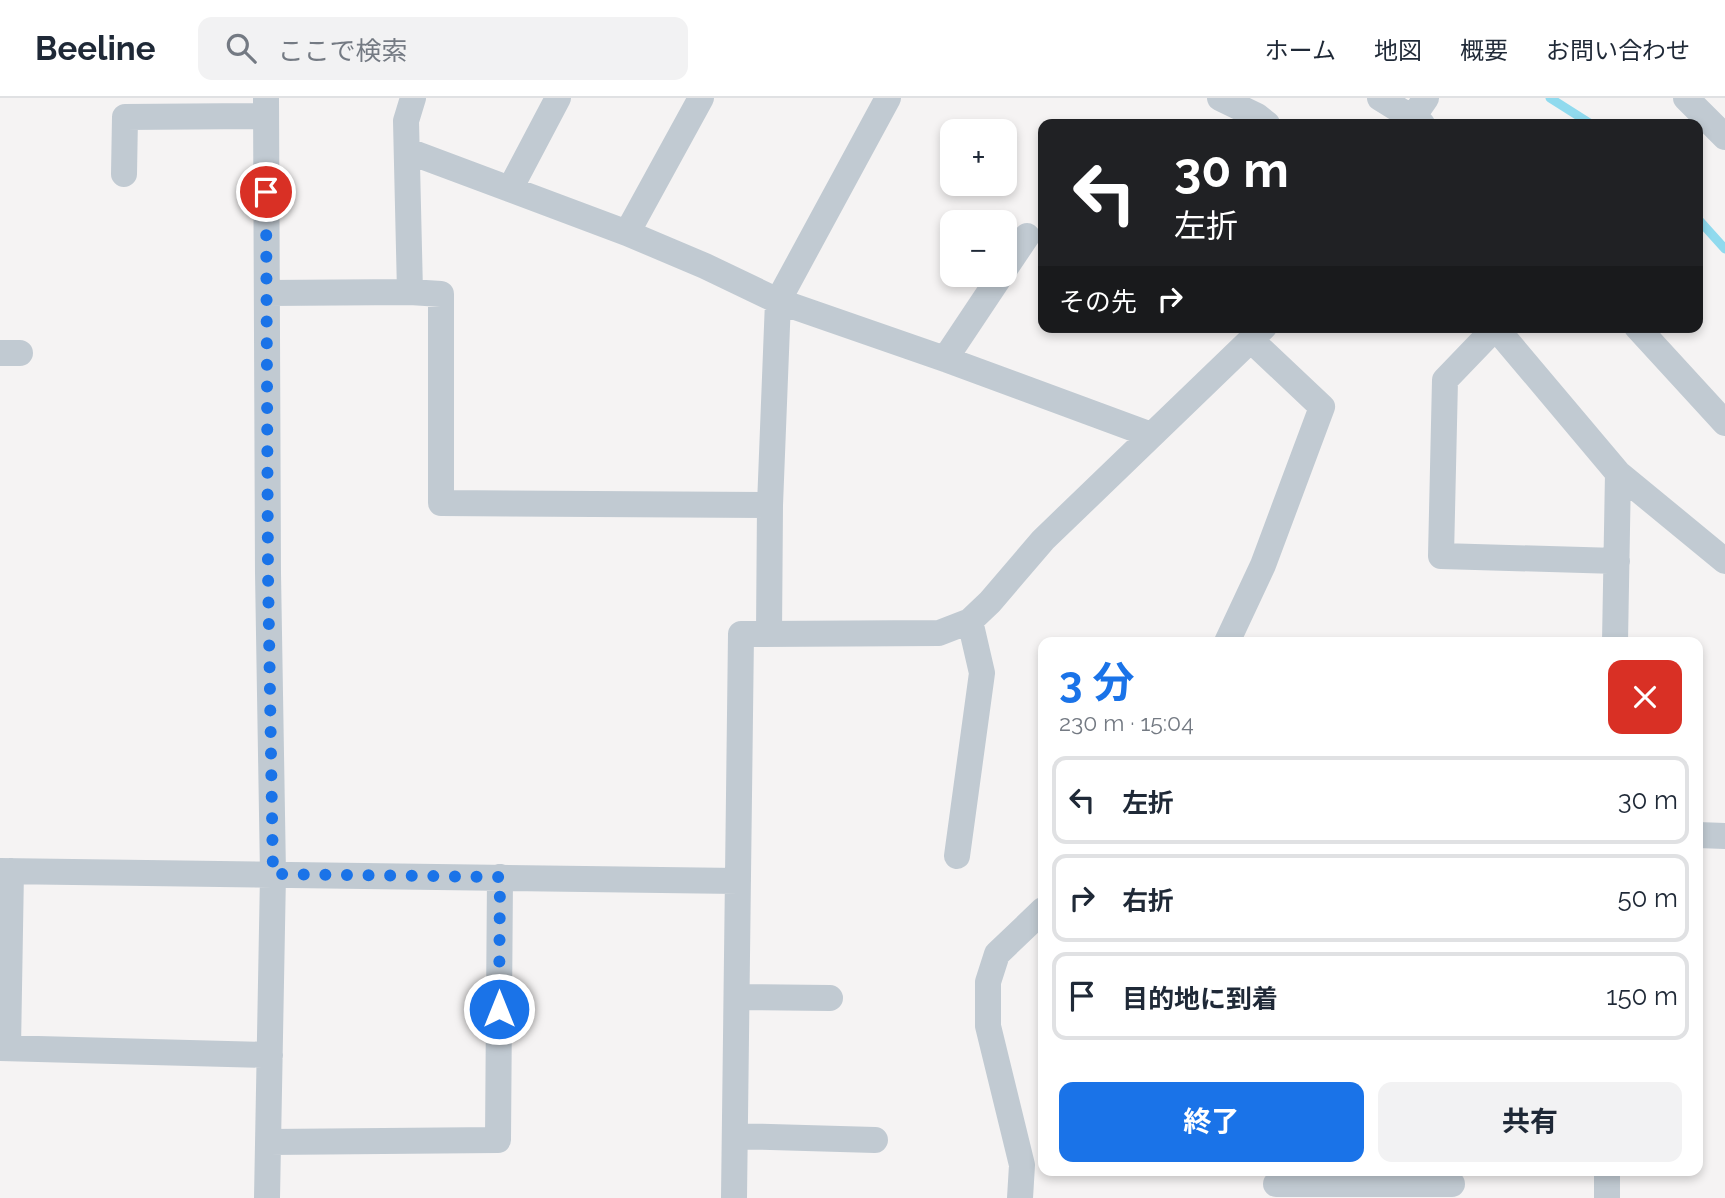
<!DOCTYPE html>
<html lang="ja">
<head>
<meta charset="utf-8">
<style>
	body { margin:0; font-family:Raleway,"Noto Sans JP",sans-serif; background:#f2f2f3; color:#1f2937; height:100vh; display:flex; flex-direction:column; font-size:26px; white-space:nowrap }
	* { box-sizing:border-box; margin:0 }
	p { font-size:23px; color:#747a83 }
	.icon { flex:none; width:38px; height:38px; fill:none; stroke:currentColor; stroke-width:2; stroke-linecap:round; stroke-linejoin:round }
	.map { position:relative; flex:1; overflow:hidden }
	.sheet { position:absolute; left:1038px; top:539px; width:665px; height:539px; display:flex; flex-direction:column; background:#fff; border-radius:14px; box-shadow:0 4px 10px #0003 }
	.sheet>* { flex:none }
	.banner { position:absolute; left:1038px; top:21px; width:665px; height:214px; border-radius:14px; box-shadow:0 4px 10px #0003; background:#202124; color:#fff; overflow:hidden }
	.controls { position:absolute; left:940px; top:21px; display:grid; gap:14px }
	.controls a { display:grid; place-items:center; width:77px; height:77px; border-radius:14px; background:#fff; box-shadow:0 4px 10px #0003; font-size:35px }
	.pin { position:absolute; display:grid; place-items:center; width:60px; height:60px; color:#fff; margin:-30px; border:4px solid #fff; border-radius:50%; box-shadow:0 2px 7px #0007 }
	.me { position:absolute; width:77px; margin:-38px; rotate:0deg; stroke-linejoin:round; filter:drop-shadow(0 0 5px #0008) }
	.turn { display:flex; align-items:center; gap:24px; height:147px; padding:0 21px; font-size:32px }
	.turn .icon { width:91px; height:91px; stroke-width:2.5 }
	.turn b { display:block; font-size:49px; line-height:60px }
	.then { display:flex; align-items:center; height:66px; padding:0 21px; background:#0003; gap:14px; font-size:26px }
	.round { display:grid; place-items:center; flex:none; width:74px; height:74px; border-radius:14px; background:#f2f2f3 }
	.summary { display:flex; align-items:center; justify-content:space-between; height:119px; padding:0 21px }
	h1 { font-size:42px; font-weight:700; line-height:52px; color:#1a73e8 }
	.button { display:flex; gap:14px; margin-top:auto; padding:14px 21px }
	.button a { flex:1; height:80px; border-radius:14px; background:#1a73e8; color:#fff; font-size:28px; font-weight:700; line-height:80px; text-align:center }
	.button a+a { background:#f2f2f3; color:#1f2937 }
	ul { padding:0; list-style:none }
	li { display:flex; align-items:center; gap:21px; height:88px; margin:0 14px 10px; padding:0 7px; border:4px solid #e0e1e3; border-radius:14px }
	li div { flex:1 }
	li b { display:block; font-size:26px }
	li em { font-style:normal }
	header { display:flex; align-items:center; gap:42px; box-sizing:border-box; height:98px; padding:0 35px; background:#fff; border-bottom:2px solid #e0e1e3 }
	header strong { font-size:33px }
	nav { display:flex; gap:38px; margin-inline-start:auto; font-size:24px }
	.search { width:490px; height:63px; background:#f2f2f3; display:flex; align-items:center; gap:18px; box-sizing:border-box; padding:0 24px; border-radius:14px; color:#747a83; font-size:26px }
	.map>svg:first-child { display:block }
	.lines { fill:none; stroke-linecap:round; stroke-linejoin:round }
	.stream { stroke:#90daee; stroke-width:9 }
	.minor { stroke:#c1cad2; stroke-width:26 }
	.route { stroke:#1a73e8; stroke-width:12; stroke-dasharray:0 21.6 }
</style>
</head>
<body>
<header>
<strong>Beeline</strong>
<div class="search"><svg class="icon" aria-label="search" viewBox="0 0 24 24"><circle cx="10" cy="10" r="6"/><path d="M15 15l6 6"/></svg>ここで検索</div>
<nav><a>ホーム</a><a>地図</a><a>概要</a><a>お問い合わせ</a></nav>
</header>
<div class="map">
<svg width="1725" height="1100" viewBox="0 0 1725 1100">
	<rect width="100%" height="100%" fill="#f5f3f3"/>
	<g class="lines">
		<path class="stream" d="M 1550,0 L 1591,26
			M 1698,121 L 1725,151"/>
		<path class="minor" d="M 266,0 L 268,475 L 273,776 L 267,1100
			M 1220,0 L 1257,18 L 1267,26
			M 1380,0 L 1422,26
			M 1686,0 L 1725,39
			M 1408,26 L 1426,0
			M 408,53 L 627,135 L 705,168 L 778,203 L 945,261 L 1151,337
			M 124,76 L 125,19 L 266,18
			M 510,91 L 558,0
			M 627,135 L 701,0
			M 1004,172 L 1027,138
			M 410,194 L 441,196 L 441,405 L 770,407
			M 267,195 L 410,194 L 406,23 L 413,0
			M 1495,229 L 1618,375 L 1725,463
			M 1637,229 L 1725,325
			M 1495,230 L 1445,282 L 1441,458 L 1617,463
			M 0,255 L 20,255
			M 945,261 L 1001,177
			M 769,536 L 770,407 L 778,203 L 888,0
			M 1227,544 L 1263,467 L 1322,309 L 1251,242
			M 1615,544 L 1618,375
			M 1698,737 L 1725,738
			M 957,758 L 982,575 L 970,523
			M 0,773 L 738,783
			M 737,899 L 830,900
			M 0,950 L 270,957
			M 8,950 L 11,773
			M 735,1038 L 875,1042
			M 269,1044 L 498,1042 L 500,779
			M 1276,1086 L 1452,1086
			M 734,1100 L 741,536 L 939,535 L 970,523 L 990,504 L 1043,442 L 1264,229
			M 1020,1100 L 1022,1067 L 988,928 L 988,884 L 997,856 L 1043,812
			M 1607,1100 L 1607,1073"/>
	</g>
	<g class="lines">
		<path class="route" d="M 266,94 L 268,475 L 273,776 L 500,779 L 499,911"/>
	</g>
</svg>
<div class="controls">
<a>+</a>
<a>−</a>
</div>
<div class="pin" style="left:266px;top:94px;background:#d93025"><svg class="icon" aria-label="arrive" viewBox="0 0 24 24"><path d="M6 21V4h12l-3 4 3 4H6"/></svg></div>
<svg class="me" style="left:499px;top:911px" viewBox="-20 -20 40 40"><circle r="17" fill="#1a73e8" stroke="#fff" stroke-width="3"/><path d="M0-11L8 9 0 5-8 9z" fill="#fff"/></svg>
<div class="banner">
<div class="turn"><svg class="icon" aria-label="left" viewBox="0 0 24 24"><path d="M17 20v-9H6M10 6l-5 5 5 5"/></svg><div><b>30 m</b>左折</div></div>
<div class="then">その先<svg class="icon" aria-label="right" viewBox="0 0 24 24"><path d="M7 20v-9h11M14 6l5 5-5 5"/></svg></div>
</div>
<section class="sheet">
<div class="summary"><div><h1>3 分</h1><p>230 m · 15:04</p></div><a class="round" style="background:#d93025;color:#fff"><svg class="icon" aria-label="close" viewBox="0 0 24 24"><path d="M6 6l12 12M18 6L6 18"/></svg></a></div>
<ul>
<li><svg class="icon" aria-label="left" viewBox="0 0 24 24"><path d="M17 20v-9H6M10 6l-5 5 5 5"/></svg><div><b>左折</b></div><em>30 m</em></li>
<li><svg class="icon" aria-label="right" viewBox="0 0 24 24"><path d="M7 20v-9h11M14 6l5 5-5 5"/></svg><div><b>右折</b></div><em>50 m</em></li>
<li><svg class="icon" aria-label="arrive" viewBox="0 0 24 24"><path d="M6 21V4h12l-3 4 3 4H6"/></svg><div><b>目的地に到着</b></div><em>150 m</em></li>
</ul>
<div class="button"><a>終了</a><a>共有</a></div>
</section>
</div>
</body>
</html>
